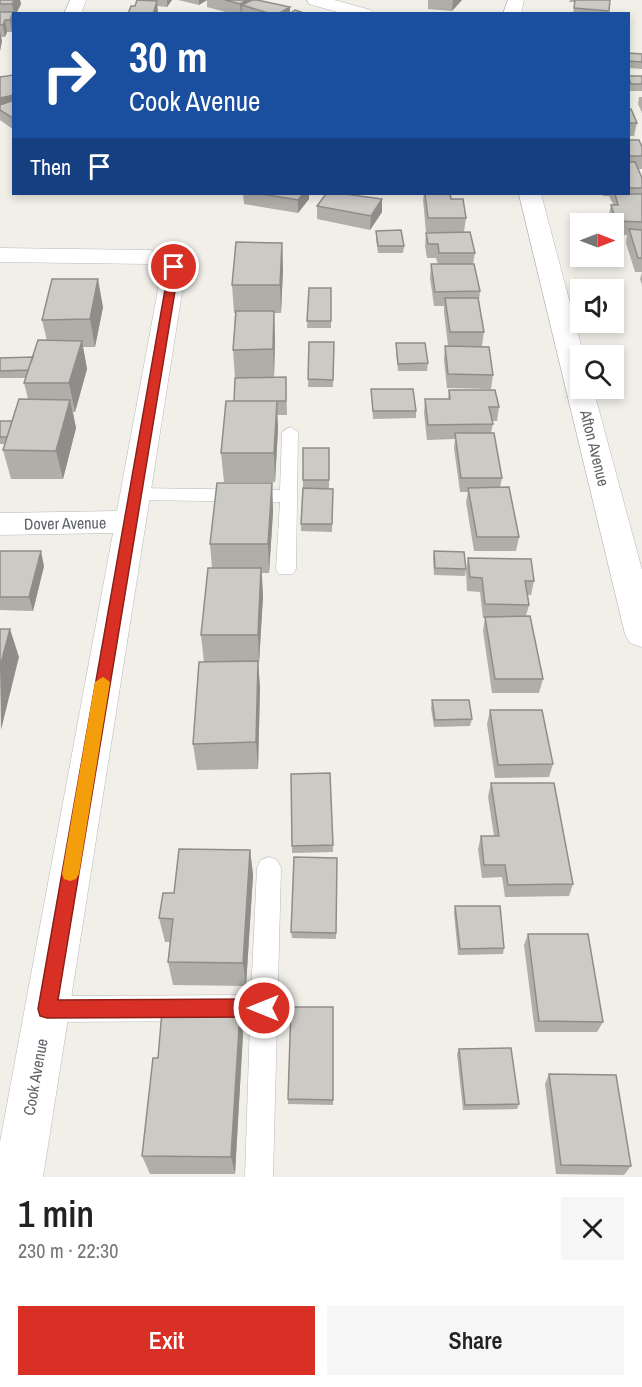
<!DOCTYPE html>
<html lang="en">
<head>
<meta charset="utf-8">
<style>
	body { margin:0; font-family:"Archivo Narrow",sans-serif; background:#f6f6f6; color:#222; height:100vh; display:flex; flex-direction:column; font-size:22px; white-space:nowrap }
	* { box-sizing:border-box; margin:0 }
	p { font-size:20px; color:#767676 }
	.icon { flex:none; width:33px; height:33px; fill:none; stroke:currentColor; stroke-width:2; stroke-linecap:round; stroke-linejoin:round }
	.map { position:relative; height:1177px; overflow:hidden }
	.panel { display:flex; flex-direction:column; background:#fff; flex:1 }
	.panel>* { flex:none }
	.guide { position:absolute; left:12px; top:12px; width:618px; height:183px; border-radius:0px; box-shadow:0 3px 9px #0003; background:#1a4fa0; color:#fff; overflow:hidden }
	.needle { width:39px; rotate:90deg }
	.buttons { position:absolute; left:570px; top:213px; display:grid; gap:12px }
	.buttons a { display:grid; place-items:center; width:54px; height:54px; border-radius:0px; background:#fff; box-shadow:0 3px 9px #0003; font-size:30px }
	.pin { position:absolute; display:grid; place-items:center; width:51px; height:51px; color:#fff; margin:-26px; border:3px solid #fff; border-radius:50%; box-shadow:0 2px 6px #0007 }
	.me { position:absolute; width:66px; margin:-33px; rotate:270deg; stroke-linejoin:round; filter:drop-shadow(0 0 4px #0008) }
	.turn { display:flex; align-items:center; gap:21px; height:126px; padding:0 18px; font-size:27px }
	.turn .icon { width:78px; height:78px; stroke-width:2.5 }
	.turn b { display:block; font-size:42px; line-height:51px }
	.then { display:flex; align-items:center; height:57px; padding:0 18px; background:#0003; gap:12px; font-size:22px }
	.round { display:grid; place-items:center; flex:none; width:63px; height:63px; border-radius:0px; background:#f6f6f6 }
	.head { display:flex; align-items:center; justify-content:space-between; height:102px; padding:0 18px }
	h1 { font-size:36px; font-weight:600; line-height:45px }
	.button { display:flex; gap:12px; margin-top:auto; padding:12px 18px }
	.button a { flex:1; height:69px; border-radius:0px; background:#d93025; color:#fff; font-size:24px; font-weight:600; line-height:69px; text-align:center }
	.button a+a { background:#f6f6f6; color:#222 }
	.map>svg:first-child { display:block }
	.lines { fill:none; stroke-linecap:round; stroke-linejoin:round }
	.service-casing { stroke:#b5b8bc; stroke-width:1 }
	.minor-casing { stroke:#b5b8bc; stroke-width:1 }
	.service { fill:#fff; fill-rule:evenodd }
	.minor { fill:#fff; fill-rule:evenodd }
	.wall { fill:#afaea9 }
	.shaded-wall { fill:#8f8d8a }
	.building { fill:#cccac5; stroke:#8f8d8a; stroke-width:1.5 }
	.route { fill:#d93025; stroke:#8d1f18; stroke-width:1.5 }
	.slow { fill:#f59e0b }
	.labels { text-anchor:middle; stroke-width:5; stroke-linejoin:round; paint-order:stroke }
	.street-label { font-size:16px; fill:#5f6368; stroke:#fff }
</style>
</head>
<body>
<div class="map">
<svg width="642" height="1177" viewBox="0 0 642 1177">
	<rect width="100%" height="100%" fill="#f1efe8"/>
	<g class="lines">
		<g class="service-casing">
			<path id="service" d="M 290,427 L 298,432 L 296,569 L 293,574 L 279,574 L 276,569 L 280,502 L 135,500 L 129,498 L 126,494 L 129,490 L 135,488 L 280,490 L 282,432 Z
				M 269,857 L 277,860 L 281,868 L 273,1177 L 245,1177 L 250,1021 L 47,1022 L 38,1018 L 34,1009 L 38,1000 L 47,996 L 251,995 L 257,868 L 261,860 Z"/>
		</g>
		<g class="minor-casing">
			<path id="minor" d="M 70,0 L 86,0 L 81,14 L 64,14 Z
				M 307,0 L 334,0 L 371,10 L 373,14 L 344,14 L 309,4 Z
				M 508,0 L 524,0 L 521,14 L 503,14 Z
				M 519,194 L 541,194 L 584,356 L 580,356 L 580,388 L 593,388 L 642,570 L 642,647 L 630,643 L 625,634 Z
				M 0,248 L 149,250 L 176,255 L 186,267 L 43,1177 L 0,1177 L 0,1142 L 113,533 L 0,535 L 0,513 L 117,511 L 162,268 L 149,264 L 0,262 Z"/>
		</g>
		<use href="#service" class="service"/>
		<use href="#minor" class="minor"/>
	</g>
	<path class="wall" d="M 0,0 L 20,0 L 21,4 L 16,14 L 14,14 L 12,32 L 7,32 L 5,37 L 1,37 L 2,41 L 0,51 Z
		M 154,0 L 172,0 L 167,7 L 157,6 L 158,14 L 128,14 L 135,6 Z
		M 178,0 L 257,0 L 290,7 L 290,13 L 307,14 L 233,14 L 207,7 L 207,0 L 199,5 Z
		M 428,0 L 462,0 L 452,11 L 428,9 Z
		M 570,0 L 610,0 L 608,14 L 573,14 L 575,2 L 569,2 Z
		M 628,53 L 642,54 L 642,69 L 628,68 Z
		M 14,76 L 14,130 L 0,120 L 0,77 Z
		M 628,76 L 642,76 L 642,91 L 629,91 Z
		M 639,97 L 642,97 L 642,113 L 638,104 Z
		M 628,109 L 637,123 L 634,136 L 628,136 Z
		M 628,140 L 642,147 L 642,169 L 639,169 L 642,178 L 642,285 L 640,279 L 642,272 L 635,272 L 626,243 L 627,235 L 614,235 L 614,224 L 610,224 L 608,218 L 611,205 L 612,205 L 613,202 L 612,202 L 609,196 L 603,196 L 603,194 L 628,194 Z
		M 243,194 L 309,194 L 309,199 L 298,213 L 244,204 Z
		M 424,194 L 450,194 L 451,199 L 466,218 L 464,232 L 426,232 L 423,200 Z
		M 317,206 L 382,212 L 370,230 L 317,219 Z
		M 376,231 L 404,246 L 403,253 L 378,253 L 376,238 Z
		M 426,233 L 475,253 L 473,264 L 480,291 L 479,300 L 484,332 L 482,346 L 448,346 L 444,312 L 444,306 L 434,306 L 430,278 L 431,264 L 438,264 L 436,258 L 427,258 L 425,246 Z
		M 282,243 L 283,270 L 281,313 L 274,313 L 275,339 L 274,377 L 235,378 L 233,350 L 235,313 L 234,313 L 232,285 Z
		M 309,288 L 331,288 L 331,328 L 307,328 Z
		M 103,307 L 95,347 L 83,347 L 87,369 L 75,412 L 73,412 L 76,428 L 63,479 L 11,479 L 3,450 L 5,444 L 0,444 L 0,421 L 12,421 L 28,399 L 24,383 L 26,378 L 0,378 L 0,358 L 33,357 L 47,341 L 42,320 Z
		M 309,342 L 334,342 L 333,387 L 308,387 Z
		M 396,343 L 428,363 L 427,371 L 398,371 L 396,351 Z
		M 445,346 L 493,375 L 491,389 L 447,388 L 444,360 Z
		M 286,377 L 287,415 L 277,415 L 278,429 L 275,482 L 224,482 L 221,453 L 234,401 Z
		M 371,389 L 416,411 L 416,418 L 373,419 Z
		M 449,390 L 499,407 L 497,421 L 492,421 L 493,424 L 491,433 L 502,478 L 500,488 L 519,537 L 516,551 L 474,551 L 466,502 L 468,492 L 460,492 L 454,448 L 455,439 L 427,440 L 424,413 L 425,399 L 448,399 Z
		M 303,448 L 329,448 L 329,488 L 303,488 Z
		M 272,483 L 273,512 L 269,573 L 262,573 L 263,596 L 259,663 L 258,663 L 260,688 L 258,769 L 197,770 L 193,744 L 204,662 L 201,635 L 212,568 L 210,544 Z
		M 333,489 L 332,532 L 301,531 L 301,524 Z
		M 0,551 L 44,566 L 33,611 L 0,610 Z
		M 434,551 L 466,569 L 465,576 L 434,575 L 433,559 Z
		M 468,558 L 534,581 L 531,595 L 528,595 L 529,605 L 526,616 L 543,679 L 539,693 L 492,693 L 483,631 L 485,618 L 483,618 L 480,592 L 467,591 L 466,572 Z
		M 432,700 L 472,719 L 470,726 L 434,727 L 431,708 Z
		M 490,710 L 553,764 L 549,777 L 495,778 L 487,724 Z
		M 291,774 L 333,845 L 333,852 L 292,853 Z
		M 491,783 L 573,884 L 569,896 L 505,897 L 502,877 L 482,878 L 478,849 L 481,836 L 494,836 L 488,797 Z
		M 250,850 L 253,875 L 246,986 L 173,985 L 168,962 L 170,942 L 165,942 L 159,918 L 174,893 Z
		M 337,858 L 336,939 L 292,938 L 291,932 Z
		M 455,906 L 504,948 L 503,954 L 458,955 L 454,913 Z
		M 528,934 L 603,1022 L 597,1032 L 535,1032 L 524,945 Z
		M 333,1007 L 333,1105 L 288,1104 L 288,1099 Z
		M 243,1033 L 235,1174 L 150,1174 L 142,1156 L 158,1058 Z
		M 459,1049 L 519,1104 L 517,1109 L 463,1110 L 457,1054 Z
		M 549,1074 L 631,1166 L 624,1175 L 556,1174 L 545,1084 Z"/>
	<path class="shaded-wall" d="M 14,0 L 20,0 L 21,4 L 16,14 L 14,14 L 12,4 Z
		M 167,0 L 172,0 L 167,7 Z
		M 199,0 L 207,0 L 199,5 Z
		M 247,0 L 254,0 L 242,5 L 242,14 L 241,14 L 240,4 Z
		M 453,0 L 462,0 L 452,11 Z
		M 157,1 L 158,14 L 153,14 Z
		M 290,7 L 290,14 L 278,14 Z
		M 13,12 L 14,28 L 12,32 L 10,20 Z
		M 5,20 L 7,32 L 5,37 L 3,25 Z
		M 0,31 L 2,41 L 0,51 Z
		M 14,95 L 14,108 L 0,110 L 0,98 Z
		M 303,194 L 309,194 L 309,199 L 298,213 L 298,200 Z
		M 382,199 L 382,212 L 370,230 L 371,216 Z
		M 282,243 L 283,270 L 281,313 L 280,285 Z
		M 98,279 L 103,307 L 95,347 L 90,319 Z
		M 274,311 L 275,339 L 274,377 L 273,349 Z
		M 82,341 L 87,369 L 75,412 L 69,383 Z
		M 70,400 L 76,428 L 63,479 L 56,451 Z
		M 277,401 L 278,429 L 275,482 L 274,453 Z
		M 272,483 L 273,512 L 269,573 L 268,544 Z
		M 41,551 L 44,566 L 33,611 L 29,597 Z
		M 261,568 L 263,596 L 259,663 L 258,635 Z
		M 10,629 L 19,657 L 1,730 L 0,667 Z
		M 258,661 L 260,688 L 258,769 L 256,742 Z
		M 250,850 L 253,875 L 246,986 L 243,963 Z
		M 240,1012 L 243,1033 L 235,1174 L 231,1157 Z"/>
	<path class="building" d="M 0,0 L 14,0 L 12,4 L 0,4 Z
		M 137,0 L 157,1 L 153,14 L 128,14 L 131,6 L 135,6 Z
		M 225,0 L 247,0 L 240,4 Z
		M 252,0 L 257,0 L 290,7 L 278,14 L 271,14 L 242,5 Z
		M 575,0 L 610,0 L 609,11 L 574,8 Z
		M 295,10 L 307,14 L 289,14 Z
		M 0,12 L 13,12 L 10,20 L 5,20 L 3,25 L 0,25 Z
		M 628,53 L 642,54 L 642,62 L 628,61 Z
		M 13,75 L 14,95 L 0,98 L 0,77 Z
		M 628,76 L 642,76 L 642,84 L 631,84 Z
		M 14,100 L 14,119 L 0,110 L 0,105 Z
		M 628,109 L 631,109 L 637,123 L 628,123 Z
		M 628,140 L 639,140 L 642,147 L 642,156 L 628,156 Z
		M 628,162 L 635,162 L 642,178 L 642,188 L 628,188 Z
		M 262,194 L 303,194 L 298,200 Z
		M 326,194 L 345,194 L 382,199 L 371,216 L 317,206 Z
		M 425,194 L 450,194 L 451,199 L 463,199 L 466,218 L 428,218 Z
		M 615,194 L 642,194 L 642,222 L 616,221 L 611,205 L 618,205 Z
		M 629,229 L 642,230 L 642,258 L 638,258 Z
		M 401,230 L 404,246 L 378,246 L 376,231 Z
		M 470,232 L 475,253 L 439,253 L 438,244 L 428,244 L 426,233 Z
		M 236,242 L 282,243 L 280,285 L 232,285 Z
		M 431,264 L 474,264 L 480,291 L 435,292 Z
		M 52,279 L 98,279 L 90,319 L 42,320 Z
		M 309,288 L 331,288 L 331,321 L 307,321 Z
		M 445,298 L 478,298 L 484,332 L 450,332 Z
		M 236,311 L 274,311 L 273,349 L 233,350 Z
		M 38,340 L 82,341 L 69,383 L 24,383 Z
		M 309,342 L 334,342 L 333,380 L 308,379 Z
		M 396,343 L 425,343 L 428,363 L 398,364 Z
		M 445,346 L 489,347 L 493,375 L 448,374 Z
		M 33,357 L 28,370 L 0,371 L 0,358 Z
		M 286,377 L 286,401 L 234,401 L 235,378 Z
		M 371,389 L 413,389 L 416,411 L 373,411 Z
		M 449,390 L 495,390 L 499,407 L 489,407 L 493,424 L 428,425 L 425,399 L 450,399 Z
		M 19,399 L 70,400 L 56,451 L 3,450 Z
		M 226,401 L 277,401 L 274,453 L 221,453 Z
		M 0,421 L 12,421 L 7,437 L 0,437 Z
		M 455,433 L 494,433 L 502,478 L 461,478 Z
		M 303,448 L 329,448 L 329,480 L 303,480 Z
		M 217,483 L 272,483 L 268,544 L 210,544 Z
		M 509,487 L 519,537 L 477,537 L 468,488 Z
		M 303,488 L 333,489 L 332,524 L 301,524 Z
		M 0,551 L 41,551 L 29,597 L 0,597 Z
		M 434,551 L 464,552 L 466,569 L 435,568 Z
		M 468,558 L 531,559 L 534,581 L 525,581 L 529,605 L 485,604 L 482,578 L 470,577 Z
		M 208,568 L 261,568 L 258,635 L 201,635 Z
		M 530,616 L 543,679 L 495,679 L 485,617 Z
		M 0,629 L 10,629 L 0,667 Z
		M 258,661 L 256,742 L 193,744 L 199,662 Z
		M 432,700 L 469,700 L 472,719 L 435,720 Z
		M 490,710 L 542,710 L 553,764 L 498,765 Z
		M 330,773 L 333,845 L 292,846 L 291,774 Z
		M 491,783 L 554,783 L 573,884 L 508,885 L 505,865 L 484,865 L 481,836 L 499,836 Z
		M 179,849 L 250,850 L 243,963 L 168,962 L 173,919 L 159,918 L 163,893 L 174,893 Z
		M 294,857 L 337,858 L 336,933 L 291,932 Z
		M 455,906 L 500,906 L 504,948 L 460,949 Z
		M 528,934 L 588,934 L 603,1022 L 539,1021 Z
		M 291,1007 L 333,1007 L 333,1100 L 288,1099 Z
		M 162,1011 L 240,1012 L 231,1157 L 142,1156 L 153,1058 L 158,1058 Z
		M 511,1048 L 519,1104 L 465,1105 L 459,1049 Z
		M 549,1074 L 616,1075 L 631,1166 L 561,1165 Z"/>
	<path class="route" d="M 174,264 L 179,267 L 58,1000 L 264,999 L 270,1001 L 273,1008 L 270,1014 L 264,1017 L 47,1018 L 40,1016 L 38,1009 L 169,267 Z"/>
	<path class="slow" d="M 103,677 L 110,682 L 79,874 L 76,879 L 70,881 L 64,879 L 62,874 L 95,682 Z"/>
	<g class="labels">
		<g class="street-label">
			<text transform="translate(595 448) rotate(76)" y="6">Afton Avenue</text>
			<text transform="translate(65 523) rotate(-1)" y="6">Dover Avenue</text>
			<text transform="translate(35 1077) rotate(-80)" y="6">Cook Avenue</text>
		</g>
	</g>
</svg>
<div class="buttons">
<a><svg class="needle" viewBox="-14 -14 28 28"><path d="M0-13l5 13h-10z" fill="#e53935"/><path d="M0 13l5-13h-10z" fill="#767676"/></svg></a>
<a><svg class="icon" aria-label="sound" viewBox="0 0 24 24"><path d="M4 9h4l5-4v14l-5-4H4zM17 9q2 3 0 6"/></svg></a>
<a><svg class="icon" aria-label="search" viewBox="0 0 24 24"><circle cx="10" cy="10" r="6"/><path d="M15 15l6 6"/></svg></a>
</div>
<div class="pin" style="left:174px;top:267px;background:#d93025"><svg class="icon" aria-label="arrive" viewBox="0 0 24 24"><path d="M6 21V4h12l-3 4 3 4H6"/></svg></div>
<svg class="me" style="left:264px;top:1008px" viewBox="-20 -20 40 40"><circle r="17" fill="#d93025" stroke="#fff" stroke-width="3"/><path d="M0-11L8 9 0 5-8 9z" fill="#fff"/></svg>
<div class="guide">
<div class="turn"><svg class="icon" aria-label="right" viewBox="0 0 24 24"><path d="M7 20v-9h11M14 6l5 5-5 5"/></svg><div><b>30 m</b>Cook Avenue</div></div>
<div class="then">Then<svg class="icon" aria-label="arrive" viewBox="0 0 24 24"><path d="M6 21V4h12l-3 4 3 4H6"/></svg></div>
</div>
</div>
<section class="panel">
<div class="head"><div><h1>1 min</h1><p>230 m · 22:30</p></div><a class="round"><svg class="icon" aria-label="close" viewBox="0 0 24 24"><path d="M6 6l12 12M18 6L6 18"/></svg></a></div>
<div class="button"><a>Exit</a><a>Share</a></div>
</section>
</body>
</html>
